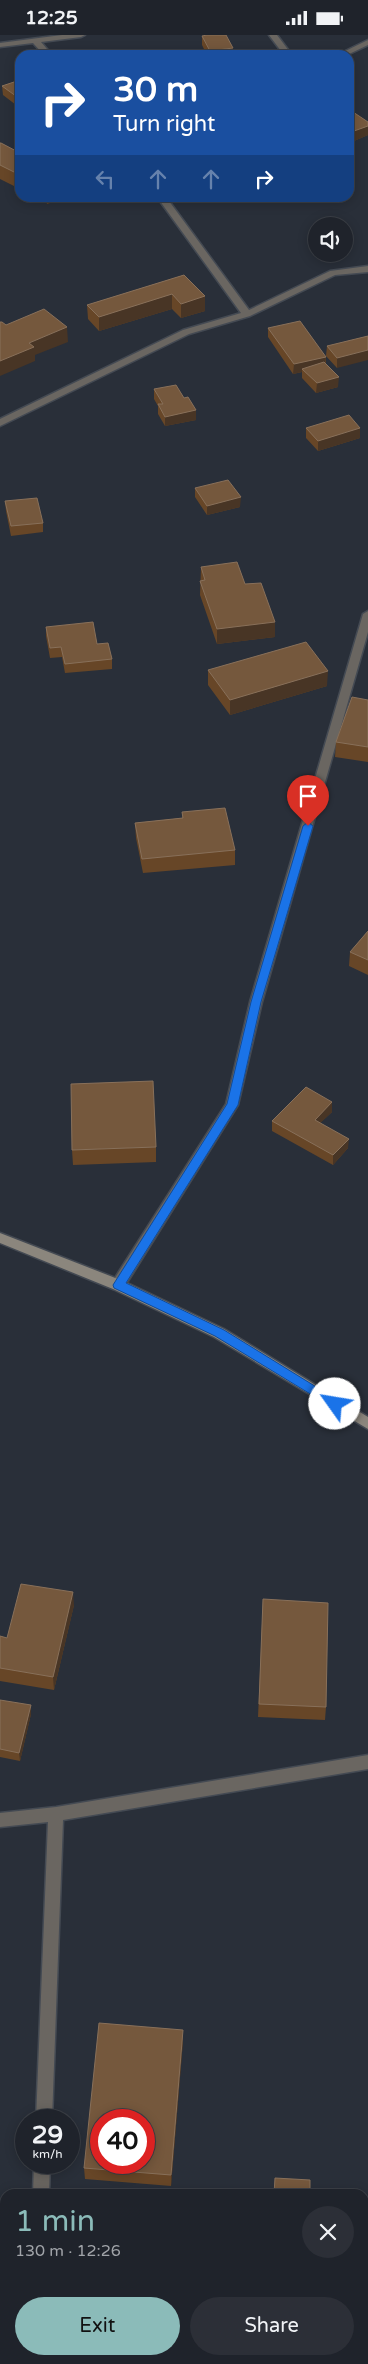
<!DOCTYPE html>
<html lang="en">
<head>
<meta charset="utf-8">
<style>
	body { margin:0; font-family:"Varela Round",sans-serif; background:#2c2f37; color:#f1f3f6; height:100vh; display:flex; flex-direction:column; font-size:19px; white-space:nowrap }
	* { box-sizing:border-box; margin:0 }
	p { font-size:16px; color:#a1a4a9 }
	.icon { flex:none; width:28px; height:28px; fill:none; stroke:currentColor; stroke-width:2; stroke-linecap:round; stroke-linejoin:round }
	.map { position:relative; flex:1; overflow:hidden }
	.sheet { position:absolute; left:0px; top:2154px; width:369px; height:176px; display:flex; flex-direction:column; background:#1f232b; border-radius:15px 15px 0 0; box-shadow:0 2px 12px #0003,0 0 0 1px #3c4047 }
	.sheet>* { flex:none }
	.guide { position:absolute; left:15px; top:15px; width:339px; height:152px; border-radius:15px; box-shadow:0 2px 12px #0003,0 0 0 1px #3c4047; background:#1a4fa0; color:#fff; overflow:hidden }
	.controls { position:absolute; left:308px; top:182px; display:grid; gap:10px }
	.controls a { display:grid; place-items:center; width:45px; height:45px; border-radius:50%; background:#1f232b; box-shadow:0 2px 12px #0003,0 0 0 1px #3c4047; font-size:25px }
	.speed { position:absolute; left:15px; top:2074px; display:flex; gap:10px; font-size:25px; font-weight:700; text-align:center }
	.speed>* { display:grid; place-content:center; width:65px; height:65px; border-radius:50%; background:#1f232b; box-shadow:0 2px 12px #0003,0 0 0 1px #3c4047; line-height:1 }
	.speed small { font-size:12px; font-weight:400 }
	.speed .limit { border:8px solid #d22; background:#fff; color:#111 }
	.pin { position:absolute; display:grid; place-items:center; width:42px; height:42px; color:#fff; margin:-51px -21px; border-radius:50% 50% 50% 0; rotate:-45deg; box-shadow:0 0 5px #0007 }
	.pin .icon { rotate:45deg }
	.me { position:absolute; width:55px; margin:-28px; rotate:302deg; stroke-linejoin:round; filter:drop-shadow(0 0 4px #0008) }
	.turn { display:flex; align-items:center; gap:18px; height:105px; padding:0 15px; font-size:22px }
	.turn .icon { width:65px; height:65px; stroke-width:2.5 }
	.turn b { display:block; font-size:35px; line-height:42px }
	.lanes { display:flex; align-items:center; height:48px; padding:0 15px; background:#0003; justify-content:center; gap:25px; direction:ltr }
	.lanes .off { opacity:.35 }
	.round { display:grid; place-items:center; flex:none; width:52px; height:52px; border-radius:26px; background:#2c2f37 }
	.summary { display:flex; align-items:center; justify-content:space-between; height:85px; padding:0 15px }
	h1 { font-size:30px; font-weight:600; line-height:38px; color:#8bbbb9 }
	.cta { display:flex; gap:10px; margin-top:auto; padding:10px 15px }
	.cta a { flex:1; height:58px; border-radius:30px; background:#8bbbb9; color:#111; font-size:20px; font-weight:600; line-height:58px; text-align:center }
	.cta a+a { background:#2c2f37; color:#f1f3f6 }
	.status { display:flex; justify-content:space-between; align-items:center; height:35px; padding:0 25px; background:#1f232b; direction:ltr }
	.status svg { height:14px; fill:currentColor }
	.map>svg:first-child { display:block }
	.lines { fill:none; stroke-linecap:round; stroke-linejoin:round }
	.street-casing { stroke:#444a53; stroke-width:3 }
	.secondary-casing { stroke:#444a53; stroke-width:3 }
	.street { fill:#6a6661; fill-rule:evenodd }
	.secondary { fill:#8b867d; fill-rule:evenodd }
	.wall { fill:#674627 }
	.shaded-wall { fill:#483525 }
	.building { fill:#75583d; stroke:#88705a; fill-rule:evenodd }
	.route { fill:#1a73e8; stroke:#114b97 }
</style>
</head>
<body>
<div class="status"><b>12:25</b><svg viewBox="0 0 49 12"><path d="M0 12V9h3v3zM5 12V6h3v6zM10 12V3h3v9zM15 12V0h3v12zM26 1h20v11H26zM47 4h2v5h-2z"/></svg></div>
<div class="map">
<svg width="368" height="2329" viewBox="0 0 368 2329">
	<rect width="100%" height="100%" fill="#292f39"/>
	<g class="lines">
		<g class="street-casing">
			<path id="street" d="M 62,0 L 85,0 L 81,2 L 41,7 L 52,20 L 44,20 L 33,8 L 0,12 L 0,8 Z
				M 269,0 L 277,0 L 292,20 L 284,20 Z
				M 368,5 L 368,10 L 347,20 L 337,20 Z
				M 157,162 L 166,162 L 249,275 L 330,236 L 368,231 L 368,237 L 335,240 L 250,281 L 189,299 L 0,391 L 0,384 L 183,295 L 241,278 Z
				M 368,576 L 368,597 L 262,967 L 238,1070 L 123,1254 L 113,1254 L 112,1250 L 113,1246 L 226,1069 L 250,967 L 363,579 Z
				M 368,1720 L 368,1734 L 63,1785 L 52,2085 L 36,2085 L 48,1787 L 0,1792 L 0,1778 L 56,1772 Z
				M 34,2128 L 50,2128 L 49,2159 L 33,2159 Z
				M 26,2325 L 42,2325 L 42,2329 L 26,2329 Z"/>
		</g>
		<g class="secondary-casing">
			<path id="secondary" d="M 0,1198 L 123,1246 L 224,1294 L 368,1382 L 368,1394 L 214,1302 L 113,1254 L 0,1208 Z"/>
		</g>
		<use href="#street" class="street"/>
		<use href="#secondary" class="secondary"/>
	</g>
	<path class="wall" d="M 202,1 L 233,20 L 207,20 L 202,10 Z
		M 20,45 L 20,73 L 3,60 L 2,51 Z
		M 349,75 L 368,87 L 368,100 L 354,106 L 349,102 Z
		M 0,108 L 20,118 L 20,154 L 0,144 Z
		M 36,162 L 60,162 L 48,169 Z
		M 184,240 L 205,261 L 205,276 L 181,283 L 172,274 L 99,296 L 88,284 L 87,270 Z
		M 268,293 L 326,322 L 326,329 L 338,352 L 316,358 L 302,343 L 302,337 L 293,339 L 268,302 Z
		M 368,301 L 337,333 L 326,321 L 327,311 Z
		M 154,354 L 184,363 L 196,385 L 165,391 L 158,379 L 158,371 L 154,364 Z
		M 306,393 L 360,403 L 318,416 L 306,403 Z
		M 195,453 L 240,472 L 207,480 L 195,462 Z
		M 5,466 L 43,488 L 43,497 L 11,501 L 6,476 Z
		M 201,532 L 245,549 L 275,602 L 217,609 L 200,560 Z
		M 46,592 L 97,609 L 112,624 L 112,634 L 65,638 L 62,622 L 50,623 L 46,601 Z
		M 208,635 L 327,651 L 230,680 L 208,650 Z
		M 368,665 L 368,727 L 335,722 L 336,707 Z
		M 182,777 L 235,815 L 235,830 L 143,838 L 136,803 L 135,788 L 182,783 Z
		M 368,896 L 368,940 L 349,931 L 350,917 Z
		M 332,1067 L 332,1077 L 320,1088 L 348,1113 L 333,1130 L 272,1096 L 272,1086 Z
		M 156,1112 L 156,1127 L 73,1130 L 72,1115 Z
		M 263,1564 L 326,1672 L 325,1685 L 258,1682 Z
		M 74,1570 L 54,1655 L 0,1646 L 0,1601 L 7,1603 Z
		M 0,1665 L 31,1679 L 20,1726 L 0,1722 Z
		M 183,2006 L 171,2151 L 85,2144 L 84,2133 Z"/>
	<path class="shaded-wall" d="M 233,13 L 233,20 L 210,20 L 210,16 Z
		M 368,91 L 368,100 L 354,106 L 354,96 Z
		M 48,162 L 60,162 L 48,169 Z
		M 172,259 L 172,274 L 99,296 L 99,282 Z
		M 205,261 L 205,276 L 181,283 L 181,269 Z
		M 67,292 L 68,307 L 35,320 L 35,326 L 0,341 L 0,326 L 29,308 Z
		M 368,315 L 368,325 L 337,333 L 337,323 Z
		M 326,322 L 325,332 L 302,334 L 302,337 L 293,339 L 294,329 Z
		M 339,342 L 338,352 L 316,358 L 317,348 Z
		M 196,375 L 196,385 L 165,391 L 165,382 Z
		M 360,393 L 360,403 L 318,416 L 318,406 Z
		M 241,462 L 240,472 L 207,480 L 207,471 Z
		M 275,587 L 275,602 L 217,609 L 217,594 Z
		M 328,636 L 327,651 L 230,680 L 230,665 Z
		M 332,1067 L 332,1077 L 314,1094 L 315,1085 Z
		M 349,1104 L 348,1113 L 333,1130 L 333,1120 Z
		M 73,1557 L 74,1570 L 54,1655 L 53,1642 Z
		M 31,1670 L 31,1679 L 20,1726 L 19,1718 Z
		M 183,1995 L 183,2006 L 171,2151 L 171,2140 Z"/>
	<path class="building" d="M 207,0 L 226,0 L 233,13 L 210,16 L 202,1 Z
		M 20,45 L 20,64 L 2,51 Z
		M 349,75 L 350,75 L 368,87 L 368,91 L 354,96 L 349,93 Z
		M 0,108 L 1,108 L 20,118 L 20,140 L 0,130 Z
		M 184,240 L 205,261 L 181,269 L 172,259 L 99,282 L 87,270 Z
		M 44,274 L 67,292 L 29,308 L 34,312 L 0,326 L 0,287 L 2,287 L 6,290 Z
		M 300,286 L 326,322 L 294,329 L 268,293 Z
		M 368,301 L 368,315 L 337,323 L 327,311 Z
		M 324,327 L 339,342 L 317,348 L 302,334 Z
		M 176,350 L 184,363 L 188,362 L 196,375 L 165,382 L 158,369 L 163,369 L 154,354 Z
		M 349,380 L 360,393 L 318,406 L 306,393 Z
		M 228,445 L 241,462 L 207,471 L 195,453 Z
		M 37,463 L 43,488 L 11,491 L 5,466 Z
		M 237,527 L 245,549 L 261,548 L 275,587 L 217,594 L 200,546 L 205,545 L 201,532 Z
		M 93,587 L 97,609 L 108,608 L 112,624 L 65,629 L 61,612 L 50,613 L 46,592 Z
		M 306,607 L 328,636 L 230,665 L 208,635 Z
		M 352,662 L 368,665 L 368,712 L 336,707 Z
		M 225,773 L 235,815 L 142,824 L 135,788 L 183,783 L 182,777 Z
		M 368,896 L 368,925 L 350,917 Z
		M 153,1046 L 156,1112 L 72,1115 L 71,1049 Z
		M 306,1052 L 332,1067 L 315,1085 L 349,1104 L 333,1120 L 272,1086 Z
		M 21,1549 L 73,1557 L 53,1642 L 0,1633 L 0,1601 L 7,1603 Z
		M 263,1564 L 328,1568 L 326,1672 L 259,1669 Z
		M 0,1665 L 31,1670 L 19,1718 L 0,1714 Z
		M 99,1988 L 183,1995 L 171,2140 L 84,2133 ZM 101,2085 L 144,2085 L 144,2128 L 101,2128 Z
		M 275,2143 L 310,2145 L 310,2159 L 274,2159 Z
		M 364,2324 L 368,2325 L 368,2329 L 285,2329 L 286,2325 L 364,2325 Z
		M 48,2325 L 95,2325 L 95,2329 L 48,2329 Z"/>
	<path class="route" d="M 308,787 L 313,791 L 261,967 L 238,1070 L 126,1248 L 224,1295 L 339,1366 L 341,1369 L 335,1374 L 215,1301 L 114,1253 L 113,1250 L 227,1069 L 251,967 L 303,791 Z"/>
</svg>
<div class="controls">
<a><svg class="icon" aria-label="sound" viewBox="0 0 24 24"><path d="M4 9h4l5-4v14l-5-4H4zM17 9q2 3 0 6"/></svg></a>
</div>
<div class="speed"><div>29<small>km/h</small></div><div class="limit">40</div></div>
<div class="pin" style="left:308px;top:791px;background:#d93025"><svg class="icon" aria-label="arrive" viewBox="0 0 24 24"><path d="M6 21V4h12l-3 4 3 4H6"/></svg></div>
<svg class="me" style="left:335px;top:1369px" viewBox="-20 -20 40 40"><circle r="19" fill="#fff"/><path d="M0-13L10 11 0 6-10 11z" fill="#1a73e8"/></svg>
<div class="guide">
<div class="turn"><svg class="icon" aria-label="right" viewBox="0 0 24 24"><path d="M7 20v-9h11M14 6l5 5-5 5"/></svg><div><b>30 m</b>Turn right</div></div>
<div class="lanes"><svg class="icon off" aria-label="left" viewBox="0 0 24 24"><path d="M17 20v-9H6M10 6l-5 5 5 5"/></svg><svg class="icon off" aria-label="ahead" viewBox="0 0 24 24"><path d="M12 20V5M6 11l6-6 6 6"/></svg><svg class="icon off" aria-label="ahead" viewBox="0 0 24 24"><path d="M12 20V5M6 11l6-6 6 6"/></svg><svg class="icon" aria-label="right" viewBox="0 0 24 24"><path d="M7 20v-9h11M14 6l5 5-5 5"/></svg></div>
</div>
<section class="sheet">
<div class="summary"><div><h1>1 min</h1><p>130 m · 12:26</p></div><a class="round"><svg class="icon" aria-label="close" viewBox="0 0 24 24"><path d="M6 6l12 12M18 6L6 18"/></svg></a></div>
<div class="cta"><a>Exit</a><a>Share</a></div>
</section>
</div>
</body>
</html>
